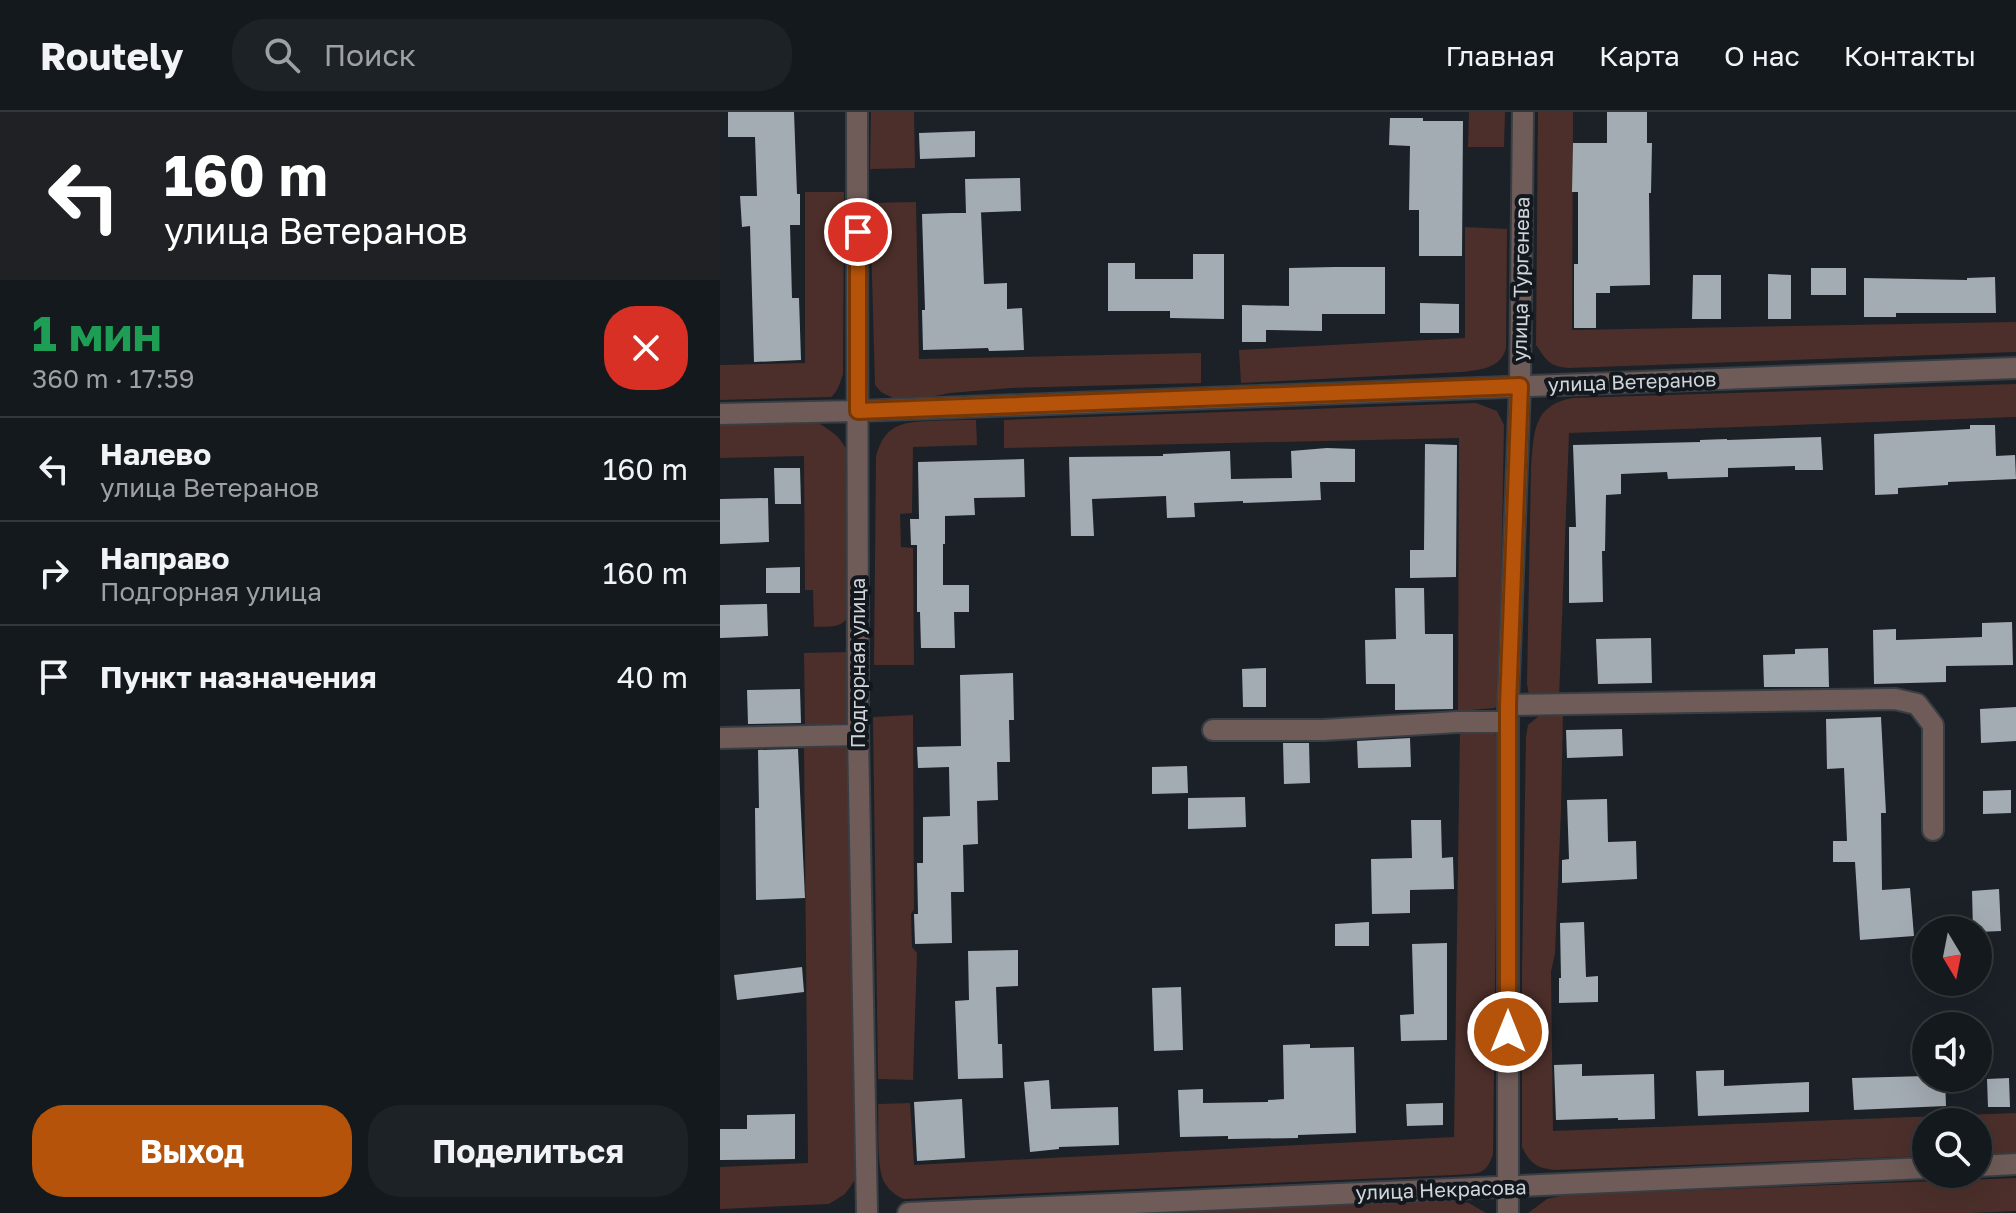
<!DOCTYPE html>
<html lang="ru">
<head>
<meta charset="utf-8">
<style>
	body { margin:0; font-family:"Golos Text",sans-serif; background:#1d2226; color:#f1f3f6; height:100vh; display:flex; flex-direction:column; font-size:30px; white-space:nowrap }
	* { box-sizing:border-box; margin:0 }
	p { font-size:26px; color:#9da0a4 }
	.icon { flex:none; width:44px; height:44px; fill:none; stroke:currentColor; stroke-width:2; stroke-linecap:round; stroke-linejoin:round }
	.map { position:relative; flex:1; overflow:hidden }
	.sheet { display:flex; flex-direction:column; background:#14191d; width:720px }
	.sheet>* { flex:none }
	.hud { background:#202124; color:#fff; overflow:hidden }
	.needle { width:52px; rotate:170deg }
	.buttons { position:absolute; left:1192px; top:804px; display:grid; gap:16px }
	.buttons a { display:grid; place-items:center; width:80px; height:80px; border-radius:50%; background:#14191d; box-shadow:0 8px 32px #0002,0 0 0 2px #33383b; font-size:40px }
	.pin { position:absolute; display:grid; place-items:center; width:68px; height:68px; color:#fff; margin:-34px; border:4px solid #fff; border-radius:50%; box-shadow:0 2px 8px #0007 }
	.me { position:absolute; width:88px; margin:-44px; rotate:0deg; stroke-linejoin:round; filter:drop-shadow(0 0 6px #0008) }
	.turn { display:flex; align-items:center; gap:28px; height:168px; padding:0 32px; font-size:36px }
	.turn .icon { width:104px; height:104px; stroke-width:2.5 }
	.turn b { display:block; font-size:56px; line-height:68px }
	.round { display:grid; place-items:center; flex:none; width:84px; height:84px; border-radius:32px; background:#1d2226 }
	.head { display:flex; align-items:center; justify-content:space-between; height:136px; padding:0 32px }
	h1 { font-size:48px; font-weight:700; line-height:60px; color:#1e9e55 }
	.cta { display:flex; gap:16px; margin-top:auto; padding:16px 32px }
	.cta a { flex:1; height:92px; border-radius:32px; background:#b45309; color:#fff; font-size:32px; font-weight:700; line-height:92px; text-align:center }
	.cta a+a { background:#1d2226; color:#f1f3f6 }
	ul { padding:0; list-style:none }
	li { display:flex; align-items:center; gap:24px; height:104px; padding:0 32px; border-top:2px solid #33383b }
	li div { flex:1 }
	li b { display:block; font-size:30px }
	li em { font-style:normal }
	header { display:flex; align-items:center; gap:48px; box-sizing:border-box; height:112px; padding:0 40px; background:#14191d; border-bottom:2px solid #33383b }
	header strong { font-size:38px }
	nav { display:flex; gap:44px; margin-inline-start:auto; font-size:28px }
	.search { width:560px; height:72px; background:#1d2226; display:flex; align-items:center; gap:20px; box-sizing:border-box; padding:0 28px; border-radius:32px; color:#9da0a4; font-size:30px }
	main { display:flex; flex:1; min-height:0 }
	.map>svg:first-child { display:block }
	.green { fill:#4c2f2a }
	.building { fill:#a4acb3 }
	.lines { fill:none; stroke-linecap:round; stroke-linejoin:round }
	.minor-casing { stroke:#383e43; stroke-width:24 }
	.minor { stroke:#6f5c59; stroke-width:20 }
	.route-casing { stroke:#753606; stroke-width:20 }
	.route { stroke:#b45309; stroke-width:14 }
	.labels { text-anchor:middle; stroke-width:8; stroke-linejoin:round; paint-order:stroke }
	.street-label { font-size:20px; fill:#d1d5d9; stroke:#12181d }
</style>
</head>
<body>
<header>
<strong>Routely</strong>
<div class="search"><svg class="icon" aria-label="search" viewBox="0 0 24 24"><circle cx="10" cy="10" r="6"/><path d="M15 15l6 6"/></svg>Поиск</div>
<nav><a>Главная</a><a>Карта</a><a>О нас</a><a>Контакты</a></nav>
</header>
<main>
<section class="sheet">
<div class="hud">
<div class="turn"><svg class="icon" aria-label="left" viewBox="0 0 24 24"><path d="M17 20v-9H6M10 6l-5 5 5 5"/></svg><div><b>160 m</b>улица Ветеранов</div></div>
</div>
<div class="head"><div><h1>1 мин</h1><p>360 m · 17:59</p></div><a class="round" style="background:#d93025;color:#fff"><svg class="icon" aria-label="close" viewBox="0 0 24 24"><path d="M6 6l12 12M18 6L6 18"/></svg></a></div>
<ul>
<li><svg class="icon" aria-label="left" viewBox="0 0 24 24"><path d="M17 20v-9H6M10 6l-5 5 5 5"/></svg><div><b>Налево</b><p>улица Ветеранов</p></div><em>160 m</em></li>
<li><svg class="icon" aria-label="right" viewBox="0 0 24 24"><path d="M7 20v-9h11M14 6l5 5-5 5"/></svg><div><b>Направо</b><p>Подгорная улица</p></div><em>160 m</em></li>
<li><svg class="icon" aria-label="arrive" viewBox="0 0 24 24"><path d="M6 21V4h12l-3 4 3 4H6"/></svg><div><b>Пункт назначения</b></div><em>40 m</em></li>
</ul>
<div class="cta"><a>Выход</a><a>Поделиться</a></div>
</section>
<div class="map">
<svg width="1296" height="1101" viewBox="0 0 1296 1101">
	<rect width="100%" height="100%" fill="#1b2127"/>
	<path class="green" d="M 151,0 L 194,0 L 195,56 L 150,57 Z
		M 749,0 L 785,0 L 784,35 L 748,35 Z
		M 818,0 L 853,0 L 852,218 L 1296,210 L 1296,240 L 848,256 C 829,254 827,249 816,233 Z
		M 85,80 L 124,80 L 123,262 C 120,271 118,279 111,285 L 0,288 L 0,253 L 85,251 Z
		M 196,90 L 199,247 L 481,241 L 481,271 L 290,276 L 230,281 L 200,287 L 175,287 L 161,280 L 155,273 L 150,91 Z
		M 745,115 L 787,117 L 786,236 C 781,257 759,258 741,260 L 521,271 L 519,238 L 745,226 Z
		M 1296,272 L 1296,305 L 849,321 L 839,587 L 815,586 L 809,583 L 807,572 L 811,357 C 814,322 812,293 853,286 Z
		M 756,291 L 777,299 L 784,313 L 779,587 L 775,596 L 738,599 L 739,326 L 284,336 L 284,308 Z
		M 256,308 L 257,333 L 193,335 L 192,401 L 180,402 L 181,435 L 193,436 L 194,553 L 154,553 L 156,344 C 165,313 181,310 210,309 C 225,308 241,308 256,308 Z
		M 0,310 L 98,311 C 110,318 120,324 126,337 L 128,505 C 121,517 106,514 94,515 L 93,478 L 85,478 L 84,344 L 0,346 Z
		M 131,540 L 132,611 L 85,613 L 84,541 Z
		M 843,600 L 841,699 L 835,841 L 831,860 L 833,1019 L 1296,1001 L 1296,1041 L 1258,1042 L 1258,1010 L 1206,1010 L 1206,1044 L 834,1058 C 816,1056 810,1051 802,1035 L 802,860 L 806,625 L 808,613 L 819,604 Z
		M 193,603 L 194,797 L 191,802 L 192,835 L 197,841 L 193,968 L 158,967 L 153,605 Z
		M 740,617 L 773,619 L 778,626 L 773,1042 C 766,1065 756,1061 734,1063 L 184,1087 C 176,1084 168,1077 164,1070 C 156,1054 159,1011 158,992 L 190,991 L 194,1053 L 734,1025 Z
		M 131,631 L 135,1068 L 125,1082 L 109,1092 L 0,1097 L 0,1055 L 88,1051 L 84,632 Z
		M 1296,1066 L 1296,1099 L 1249,1101 L 808,1101 L 827,1087 L 845,1083 Z
		M 734,1088 L 749,1091 L 766,1101 L 455,1101 Z"/>
	<path class="building" d="M 8,0 L 74,0 L 77,82 L 80,82 L 80,113 L 70,113 L 72,186 L 79,186 L 81,248 L 34,250 L 30,114 L 22,115 L 20,84 L 37,84 L 35,25 L 8,25 Z
		M 887,0 L 927,0 L 927,31 L 932,31 L 931,81 L 929,81 L 930,173 L 890,174 L 890,181 L 876,181 L 876,216 L 854,216 L 854,152 L 858,152 L 858,80 L 852,80 L 853,31 L 887,31 Z
		M 670,6 L 703,6 L 703,9 L 743,9 L 742,144 L 699,144 L 699,98 L 689,98 L 690,34 L 669,33 Z
		M 255,19 L 255,45 L 200,47 L 199,21 Z
		M 300,66 L 301,99 L 246,101 L 245,67 Z
		M 261,100 L 264,172 L 287,171 L 287,197 L 302,196 L 304,238 L 269,239 L 268,236 L 203,238 L 202,198 L 205,198 L 202,102 Z
		M 473,142 L 504,142 L 504,207 L 450,206 L 450,199 L 388,199 L 388,151 L 415,151 L 415,167 L 473,167 Z
		M 614,155 L 665,155 L 665,202 L 602,202 L 602,219 L 546,218 L 546,230 L 522,230 L 522,193 L 569,194 L 569,156 Z
		M 1091,156 L 1126,156 L 1126,183 L 1091,183 Z
		M 1048,162 L 1071,163 L 1071,207 L 1048,207 Z
		M 973,163 L 1001,163 L 1001,207 L 972,207 Z
		M 1275,165 L 1276,201 L 1176,201 L 1176,205 L 1144,205 L 1144,166 L 1247,168 L 1247,166 Z
		M 700,191 L 739,192 L 739,221 L 700,221 Z
		M 1250,313 L 1275,313 L 1276,344 L 1295,343 L 1296,367 L 1228,370 L 1228,373 L 1178,376 L 1178,382 L 1155,383 L 1154,322 L 1250,317 Z
		M 1101,325 L 1103,358 L 1075,358 L 1075,354 L 1008,356 L 1008,365 L 948,367 L 947,360 L 901,362 L 901,382 L 886,383 L 885,439 L 882,439 L 883,490 L 849,491 L 849,415 L 856,415 L 853,333 L 980,330 L 980,328 L 1007,327 L 1007,328 Z
		M 705,332 L 737,333 L 736,465 L 690,466 L 690,438 L 704,438 Z
		M 607,336 L 635,337 L 635,370 L 600,370 L 601,388 L 523,391 L 523,389 L 474,391 L 475,405 L 447,406 L 446,384 L 372,387 L 374,424 L 351,424 L 349,345 L 443,344 L 443,342 L 510,339 L 511,367 L 572,366 L 571,339 Z
		M 304,347 L 305,385 L 254,386 L 255,403 L 225,404 L 225,432 L 223,432 L 223,473 L 249,473 L 249,500 L 234,500 L 235,536 L 201,536 L 200,500 L 197,500 L 197,433 L 191,433 L 190,407 L 199,407 L 198,350 Z
		M 54,356 L 80,356 L 81,392 L 55,392 Z
		M 48,386 L 49,430 L 0,432 L 0,387 Z
		M 80,455 L 80,481 L 46,481 L 46,456 Z
		M 675,476 L 704,476 L 705,522 L 733,522 L 733,597 L 675,598 L 675,572 L 646,572 L 645,528 L 676,527 Z
		M 47,492 L 48,524 L 0,526 L 0,493 Z
		M 1292,510 L 1293,553 L 1226,554 L 1226,570 L 1154,572 L 1153,518 L 1176,517 L 1176,528 L 1262,525 L 1262,511 Z
		M 931,526 L 932,571 L 878,572 L 876,527 Z
		M 1108,536 L 1109,575 L 1044,575 L 1043,543 L 1075,542 L 1075,537 Z
		M 546,556 L 546,595 L 523,595 L 522,557 Z
		M 293,561 L 294,608 L 289,608 L 290,650 L 277,650 L 278,688 L 257,689 L 258,732 L 243,733 L 244,780 L 231,780 L 232,831 L 195,832 L 194,802 L 198,802 L 197,751 L 203,751 L 203,705 L 230,704 L 229,655 L 198,656 L 197,635 L 241,634 L 240,563 Z
		M 80,577 L 81,611 L 28,612 L 27,578 Z
		M 1296,595 L 1296,629 L 1261,631 L 1260,597 Z
		M 1161,605 L 1166,701 L 1161,701 L 1162,778 L 1190,776 L 1194,824 L 1140,828 L 1135,750 L 1113,750 L 1113,729 L 1127,729 L 1124,656 L 1107,657 L 1106,607 Z
		M 902,617 L 903,644 L 847,646 L 846,618 Z
		M 690,626 L 691,655 L 638,656 L 637,629 Z
		M 563,631 L 589,631 L 590,671 L 564,672 Z
		M 78,637 L 85,786 L 36,788 L 35,696 L 39,696 L 38,638 Z
		M 467,654 L 468,681 L 432,682 L 432,655 Z
		M 1291,678 L 1291,701 L 1263,702 L 1263,679 Z
		M 525,685 L 526,715 L 468,717 L 468,686 Z
		M 887,687 L 888,730 L 916,729 L 917,767 L 842,771 L 842,748 L 849,747 L 847,688 Z
		M 691,708 L 721,708 L 722,746 L 733,745 L 734,777 L 690,778 L 690,801 L 652,802 L 651,747 L 692,746 Z
		M 1279,777 L 1281,819 L 1258,820 L 1258,818 L 1253,818 L 1252,779 Z
		M 649,810 L 649,834 L 615,834 L 615,812 Z
		M 864,810 L 866,865 L 878,864 L 878,890 L 839,891 L 839,866 L 841,866 L 840,811 Z
		M 727,831 L 727,928 L 681,929 L 680,903 L 694,902 L 692,832 Z
		M 298,838 L 298,874 L 276,875 L 278,932 L 282,932 L 283,966 L 238,967 L 235,889 L 249,888 L 248,839 Z
		M 82,855 L 84,880 L 17,888 L 14,863 Z
		M 461,875 L 463,938 L 434,939 L 432,876 Z
		M 590,932 L 590,936 L 634,935 L 636,1021 L 578,1023 L 578,1026 L 508,1027 L 508,1024 L 460,1025 L 458,978 L 483,977 L 483,991 L 548,990 L 548,988 L 564,987 L 563,933 Z
		M 862,952 L 862,964 L 934,962 L 935,1007 L 898,1008 L 898,1006 L 836,1008 L 834,953 Z
		M 1004,958 L 1004,974 L 1089,970 L 1089,1000 L 978,1004 L 976,959 Z
		M 1206,964 L 1206,966 L 1225,966 L 1226,994 L 1134,998 L 1132,966 Z
		M 1289,966 L 1290,995 L 1268,995 L 1267,967 Z
		M 329,968 L 331,997 L 398,995 L 399,1033 L 339,1035 L 339,1037 L 310,1040 L 304,970 Z
		M 242,987 L 245,1046 L 197,1049 L 194,990 Z
		M 723,991 L 723,1013 L 687,1014 L 686,992 Z
		M 75,1002 L 75,1047 L 0,1048 L 0,1017 L 27,1017 L 27,1003 Z"/>
	<g class="lines">
		<g class="minor-casing">
			<path id="minor" d="M 137,0 L 138,623 L 147,1101
				M 0,302 L 138,299 L 1296,256
				M 788,593 L 1175,587 L 1197,592 L 1213,613 L 1213,718
				M 493,618 L 603,618 L 737,610 L 788,610
				M 0,626 L 138,623
				M 1258,1054 L 1296,1052
				M 188,1101 L 1206,1056
				M 788,1101 L 788,593 L 800,274 L 803,0"/>
		</g>
		<use href="#minor" class="minor"/>
	</g>
	<g class="lines">
		<g class="route-casing">
			<path id="route" d="M 138,120 L 138,299 L 800,274 L 788,593 L 788,920"/>
		</g>
		<use href="#route" class="route"/>
	</g>
	<g class="labels">
		<g class="street-label">
			<text transform="translate(801 167) rotate(-89)" y="7">улица Тургенева</text>
			<text transform="translate(912 270) rotate(-2)" y="7">улица Ветеранов</text>
			<text transform="translate(138 551) rotate(-90)" y="7">Подгорная улица</text>
			<text transform="translate(721 1078) rotate(-2)" y="7">улица Некрасова</text>
		</g>
	</g>
</svg>
<div class="buttons">
<a><svg class="needle" viewBox="-14 -14 28 28"><path d="M0-13l5 13h-10z" fill="#e53935"/><path d="M0 13l5-13h-10z" fill="#9da0a4"/></svg></a>
<a><svg class="icon" aria-label="sound" viewBox="0 0 24 24"><path d="M4 9h4l5-4v14l-5-4H4zM17 9q2 3 0 6"/></svg></a>
<a><svg class="icon" aria-label="search" viewBox="0 0 24 24"><circle cx="10" cy="10" r="6"/><path d="M15 15l6 6"/></svg></a>
</div>
<div class="pin" style="left:138px;top:120px;background:#d93025"><svg class="icon" aria-label="arrive" viewBox="0 0 24 24"><path d="M6 21V4h12l-3 4 3 4H6"/></svg></div>
<svg class="me" style="left:788px;top:920px" viewBox="-20 -20 40 40"><circle r="17" fill="#b45309" stroke="#fff" stroke-width="3"/><path d="M0-11L8 9 0 5-8 9z" fill="#fff"/></svg>
</div>
</main>
</body>
</html>
